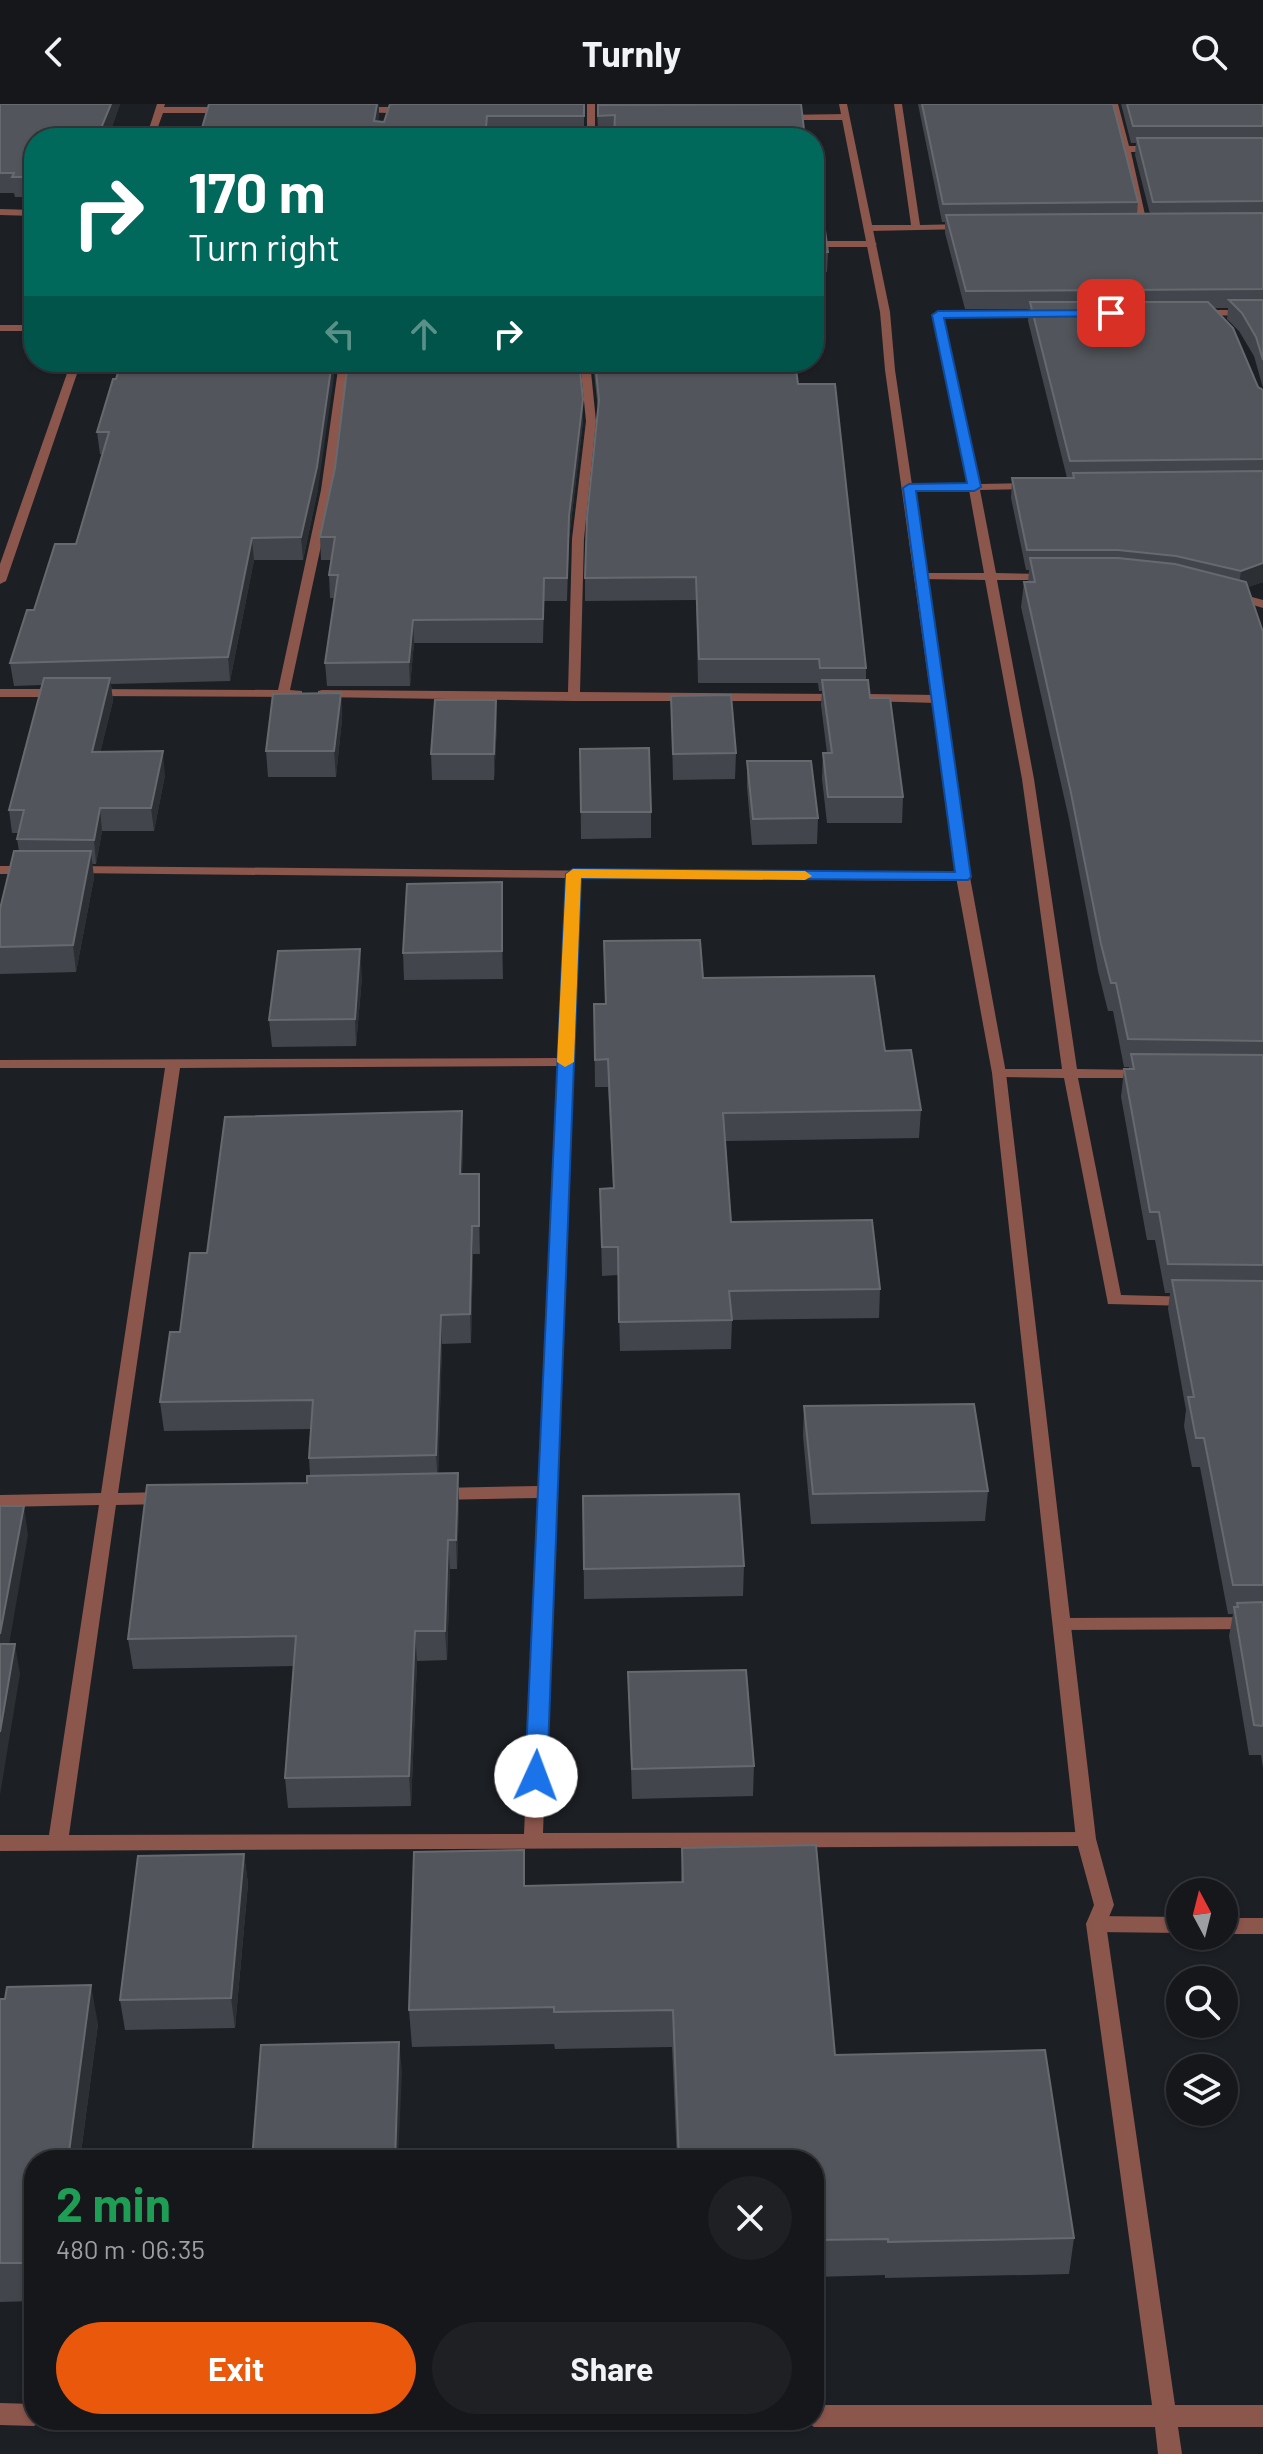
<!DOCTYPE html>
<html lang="en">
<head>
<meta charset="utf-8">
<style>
	body { margin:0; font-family:Barlow,sans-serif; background:#1e2024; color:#f1f3f6; height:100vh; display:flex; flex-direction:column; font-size:30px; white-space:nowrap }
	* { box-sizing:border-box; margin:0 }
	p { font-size:26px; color:#9d9fa3 }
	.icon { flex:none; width:44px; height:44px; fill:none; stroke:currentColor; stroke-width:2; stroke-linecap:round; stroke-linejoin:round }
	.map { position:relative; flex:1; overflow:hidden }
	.panel { position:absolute; left:24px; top:2046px; width:800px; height:280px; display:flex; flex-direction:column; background:#15171b; border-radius:32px; box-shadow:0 2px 6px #0004,0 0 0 2px #34363a }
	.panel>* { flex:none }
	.guide { position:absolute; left:24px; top:24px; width:800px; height:244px; border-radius:32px; box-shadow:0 2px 6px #0004,0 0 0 2px #34363a; background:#00695c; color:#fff; overflow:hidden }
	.needle { width:52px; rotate:353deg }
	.fabs { position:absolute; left:1166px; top:1774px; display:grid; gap:16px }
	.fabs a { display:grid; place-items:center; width:72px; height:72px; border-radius:50%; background:#15171b; box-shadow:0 2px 6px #0004,0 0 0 2px #34363a; font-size:40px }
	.pin { position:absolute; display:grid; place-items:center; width:68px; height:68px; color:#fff; margin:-34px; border-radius:16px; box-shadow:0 4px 12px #0006 }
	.me { position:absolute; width:88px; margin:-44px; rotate:2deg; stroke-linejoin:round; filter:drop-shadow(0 0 6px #0008) }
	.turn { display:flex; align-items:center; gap:28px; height:168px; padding:0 32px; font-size:36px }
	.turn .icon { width:104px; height:104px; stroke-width:2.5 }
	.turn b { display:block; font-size:56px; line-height:68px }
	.lanes { display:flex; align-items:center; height:76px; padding:0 32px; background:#0003; justify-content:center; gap:40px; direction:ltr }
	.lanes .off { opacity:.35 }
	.round { display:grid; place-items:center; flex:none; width:84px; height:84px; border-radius:42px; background:#1e2024 }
	.overview { display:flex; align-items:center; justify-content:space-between; height:136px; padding:0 32px }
	h1 { font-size:48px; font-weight:700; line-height:60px; color:#1e9e55 }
	.primary-button { display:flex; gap:16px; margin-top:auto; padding:16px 32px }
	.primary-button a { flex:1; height:92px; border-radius:48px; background:#ea580c; color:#fff; font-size:32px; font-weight:700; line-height:92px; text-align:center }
	.primary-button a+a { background:#1e2024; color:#f1f3f6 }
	header { display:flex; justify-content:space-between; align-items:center; height:104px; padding:0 32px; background:#15171b; font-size:36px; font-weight:700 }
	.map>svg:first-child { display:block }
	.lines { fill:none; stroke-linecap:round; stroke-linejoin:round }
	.minor { fill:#8b564c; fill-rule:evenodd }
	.tertiary { fill:#8b564c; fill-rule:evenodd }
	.wall { fill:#42464c }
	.shaded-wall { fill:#2c3035 }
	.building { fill:#52555b; stroke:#666a6f; stroke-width:2 }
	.route { fill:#1a73e8; stroke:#114b97; stroke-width:2 }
	.slow { fill:#f59e0b }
</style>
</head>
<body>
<header><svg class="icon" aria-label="back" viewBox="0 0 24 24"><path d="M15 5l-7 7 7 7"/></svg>Turnly<svg class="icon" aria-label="search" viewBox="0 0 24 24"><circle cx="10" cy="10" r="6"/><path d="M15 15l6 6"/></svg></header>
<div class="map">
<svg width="1263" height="2350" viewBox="0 0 1263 2350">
	<rect width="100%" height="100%" fill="#1c1f24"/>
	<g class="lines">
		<path class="minor" d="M 157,0 L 165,0 L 164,3 L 225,3 L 229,6 L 225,9 L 163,9 L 154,34 L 146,34 Z
			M 587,0 L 595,0 L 595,34 L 587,34 Z
			M 894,0 L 902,0 L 920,121 L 965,120 L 970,123 L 968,125 L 869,127 L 864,124 L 869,121 L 911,121 Z
			M 1110,0 L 1118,0 L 1129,42 L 1156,42 L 1160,45 L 1156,48 L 1131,48 L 1148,124 L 1140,122 Z
			M 357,3 L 389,3 L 393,6 L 389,9 L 354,8 L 354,4 Z
			M 783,11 L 845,10 L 849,13 L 845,16 L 780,16 L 779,14 Z
			M 0,105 L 34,106 L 34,112 L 0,111 Z
			M 814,137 L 872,137 L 877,140 L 872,143 L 814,143 Z
			M 1197,206 L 1263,206 L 1263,212 L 1193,211 L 1193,207 Z
			M 938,208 L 1051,207 L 1056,210 L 1051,213 L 944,214 L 979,380 L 1033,379 L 1039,382 L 1033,385 L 980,386 L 996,469 L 1048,470 L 1054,473 L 1048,476 L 997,476 L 1034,675 L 1077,965 L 1145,966 L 1152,970 L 1145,974 L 1078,974 L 1121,1191 L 1195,1193 L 1197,1197 L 1189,1202 L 1108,1200 L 1064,974 L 999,973 L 992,969 L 999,965 L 1062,965 L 1022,675 L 985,476 L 921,475 L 915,472 L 921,469 L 984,469 L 969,386 L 909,387 L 903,384 L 909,381 L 968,380 L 933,211 Z
			M 0,221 L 34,221 L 34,227 L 0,227 Z
			M 71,258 L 81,258 L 6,477 L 0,480 L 0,460 Z
			M 339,258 L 349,258 L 333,386 L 290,586 L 302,587 L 302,593 L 86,592 L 84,589 L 90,585 L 278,586 L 321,386 Z
			M 580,258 L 590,258 L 596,317 L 584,435 L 580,588 L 842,590 L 848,594 L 846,597 L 574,597 L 318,593 L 318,587 L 322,586 L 568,588 L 572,435 L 586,317 Z
			M 1234,488 L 1263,496 L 1263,504 L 1230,494 L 1228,492 Z
			M 0,585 L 62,585 L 68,589 L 62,593 L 0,593 Z
			M 870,590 L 937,591 L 943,595 L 937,599 L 866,597 L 864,594 Z
			M 0,762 L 30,762 L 37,766 L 30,770 L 0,770 Z
			M 74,762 L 968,770 L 968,776 L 963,777 L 580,774 L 543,1729 L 1086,1728 L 1093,1730 L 1096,1735 L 1093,1740 L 1086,1742 L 0,1747 L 0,1731 L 49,1731 L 99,1401 L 0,1403 L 0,1391 L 101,1389 L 165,964 L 0,964 L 0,956 L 558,954 L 566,774 L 69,769 L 69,763 ZM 558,962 L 539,1382 L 438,1384 L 432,1386 L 429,1390 L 432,1394 L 438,1396 L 538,1394 L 524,1730 L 69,1731 L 116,1401 L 166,1400 L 172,1398 L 175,1394 L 172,1390 L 166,1388 L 118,1389 L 180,964 Z
			M 1263,1513 L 1263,1525 L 1064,1526 L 1058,1525 L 1055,1520 L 1058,1515 L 1064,1514 Z
			M 1096,1812 L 1180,1813 L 1180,1829 L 1096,1828 L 1089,1826 L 1086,1820 L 1089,1814 Z
			M 1224,1814 L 1263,1814 L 1263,1830 L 1224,1830 Z"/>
		<path class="tertiary" d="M 839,0 L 847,0 L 890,208 L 895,266 L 970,773 L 1006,969 L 1096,1735 L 1114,1801 L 1106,1820 L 1175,2301 L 1263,2301 L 1263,2323 L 1178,2323 L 1182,2350 L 1158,2350 L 1155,2323 L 814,2323 L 804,2316 L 814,2316 L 814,2301 L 1152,2301 L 1086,1820 L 1094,1801 L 1076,1735 L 992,969 L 956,773 L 885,266 L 880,208 Z
			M 0,2299 L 34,2300 L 34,2316 L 43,2316 L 34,2322 L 0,2321 Z"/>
	</g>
	<path class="wall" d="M 0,0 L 120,0 L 108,34 L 34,34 L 34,93 L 15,93 L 14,89 L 0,89 Z
		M 209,0 L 379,0 L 378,17 L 384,18 L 584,0 L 584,30 L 487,31 L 487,34 L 199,34 Z
		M 597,0 L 801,0 L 614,30 L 598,30 Z
		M 918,0 L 1113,0 L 1138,98 L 1137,110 L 1150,110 L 1135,51 L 1136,39 L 1131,39 L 1121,0 L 1263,0 L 1263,284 L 1254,252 L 1239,227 L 1227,215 L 1228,204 L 1214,204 L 1258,283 L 1263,286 L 1263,478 L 1248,483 L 1263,528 L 1263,1664 L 1261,1651 L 1249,1651 L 1229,1532 L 1233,1510 L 1228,1510 L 1200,1363 L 1192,1363 L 1184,1322 L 1186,1306 L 1168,1205 L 1170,1189 L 1165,1189 L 1155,1136 L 1147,1136 L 1121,993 L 1124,965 L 1129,965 L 1129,963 L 1124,963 L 1113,907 L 1108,907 L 1098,867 L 1069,715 L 1021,503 L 1024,478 L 1028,478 L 1029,466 L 1026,466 L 1011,394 L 1012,374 L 1067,374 L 1028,217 L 1029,205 L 965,205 L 945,129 L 945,118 L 942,118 Z
		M 814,62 L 824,114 L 823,126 L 828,148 L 827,168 L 814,168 Z
		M 593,258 L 795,258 L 798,280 L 866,564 L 866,576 L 870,594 L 903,693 L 902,719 L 827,719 L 822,675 L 823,649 L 827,649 L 821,601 L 822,587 L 819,587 L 818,579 L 698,579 L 696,496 L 585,497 L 585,474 L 598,306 Z
		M 113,275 L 318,385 L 303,456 L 254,456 L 230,577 L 111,580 L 113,597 L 100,648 L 165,671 L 154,727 L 102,727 L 96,760 L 92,760 L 94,774 L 76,868 L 0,870 L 0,805 L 19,747 L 17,735 L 19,729 L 12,729 L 9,706 L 42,581 L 14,582 L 10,559 L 34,506 L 76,440 L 102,350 L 100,350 L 97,328 Z
		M 583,295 L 583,317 L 569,435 L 567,497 L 544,497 L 543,539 L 414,539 L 410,582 L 327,582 L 325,559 L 335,494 L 330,494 L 329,471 L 331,456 L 321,456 L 320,433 L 335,364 Z
		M 341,589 L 342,615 L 336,673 L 268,673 L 266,647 Z
		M 671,592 L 736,649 L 735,675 L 673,676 Z
		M 496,596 L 497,621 L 494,676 L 432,676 L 431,650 Z
		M 580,645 L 651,708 L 651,734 L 581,735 Z
		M 747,657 L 818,714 L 817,740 L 752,741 L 747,683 Z
		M 503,805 L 503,875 L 404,876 L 403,849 Z
		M 604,837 L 703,874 L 885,947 L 921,1006 L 919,1034 L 725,1037 L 731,1118 L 880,1185 L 879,1214 L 732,1216 L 731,1245 L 620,1247 L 618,1171 L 602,1172 L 600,1085 L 613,1084 L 608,983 L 595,983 L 594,900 L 605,900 Z
		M 362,873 L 356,942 L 272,943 L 269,916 Z
		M 463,1035 L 462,1070 L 479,1070 L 480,1150 L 473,1150 L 471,1239 L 442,1240 L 438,1369 L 458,1369 L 459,1398 L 457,1465 L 450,1465 L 447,1556 L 417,1557 L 411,1702 L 288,1704 L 285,1674 L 294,1562 L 133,1565 L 128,1535 L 307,1379 L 310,1371 L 309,1354 L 311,1325 L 164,1327 L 160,1298 L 180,1228 L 207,1149 Z
		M 804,1302 L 988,1387 L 985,1417 L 811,1420 L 803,1332 Z
		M 583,1392 L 744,1462 L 743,1492 L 584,1495 Z
		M 628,1568 L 754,1662 L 753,1692 L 632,1695 Z
		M 682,1744 L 835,1951 L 1074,2134 L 1069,2170 L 885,2174 L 885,2171 L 814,2173 L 814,2056 L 677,2056 L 672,1943 L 555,1945 L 554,1940 L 412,1943 L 409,1906 L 526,1782 L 681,1778 Z
		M 244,1750 L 248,1780 L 235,1924 L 125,1926 L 120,1896 Z
		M 0,1895 L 98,1920 L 80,2056 L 34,2056 L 34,2197 L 0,2198 Z"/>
	<path class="shaded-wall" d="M 111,0 L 120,0 L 108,34 L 97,34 Z
		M 377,0 L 379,0 L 379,12 L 375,34 L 374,17 Z
		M 824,114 L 823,134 L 814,135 L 814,115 Z
		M 332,258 L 336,258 L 318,385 L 303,456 L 301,433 Z
		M 583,295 L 583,317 L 569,435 L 567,497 L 569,412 Z
		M 252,434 L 254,456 L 230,577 L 228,553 Z
		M 1263,459 L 1263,478 L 1238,487 L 1241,467 Z
		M 413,516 L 414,539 L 410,582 L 409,558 Z
		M 110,574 L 113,597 L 95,671 L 92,648 Z
		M 341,589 L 342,615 L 336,673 L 334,647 Z
		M 496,596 L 497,621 L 494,676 L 494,650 Z
		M 163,647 L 165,671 L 154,727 L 151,704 Z
		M 100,704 L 102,727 L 96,760 L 94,736 Z
		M 91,747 L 94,774 L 76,868 L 73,841 Z
		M 502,778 L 503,805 L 503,875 L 502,847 Z
		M 360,845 L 362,873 L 356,942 L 355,915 Z
		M 462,1007 L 463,1035 L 461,1098 L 460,1070 Z
		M 479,1070 L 480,1098 L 480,1150 L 479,1122 Z
		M 472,1122 L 473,1150 L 471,1239 L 470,1210 Z
		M 441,1211 L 442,1240 L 438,1381 L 436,1351 Z
		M 458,1369 L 459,1398 L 457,1465 L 456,1436 Z
		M 24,1402 L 28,1431 L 4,1570 L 0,1551 L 0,1530 Z
		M 448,1436 L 450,1465 L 447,1556 L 445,1527 Z
		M 415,1527 L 417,1557 L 411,1702 L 409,1672 Z
		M 15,1540 L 20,1570 L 0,1691 L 0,1628 Z
		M 244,1750 L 248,1780 L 235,1924 L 231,1894 Z
		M 91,1881 L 98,1920 L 80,2056 L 68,2056 Z
		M 399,1938 L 402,1968 L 398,2056 L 395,2056 Z"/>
	<path class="building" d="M 0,0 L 111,0 L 97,34 L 34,34 L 34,73 L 12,73 L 14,69 L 0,69 Z
		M 209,0 L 377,0 L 374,17 L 384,18 L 390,0 L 584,0 L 584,12 L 487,12 L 485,34 L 199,34 Z
		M 801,0 L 805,34 L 614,34 L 615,11 L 598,12 L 598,1 Z
		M 922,0 L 1113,0 L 1138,98 L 943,100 Z
		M 1127,0 L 1263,0 L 1263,22 L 1133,22 Z
		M 1137,34 L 1263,34 L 1263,97 L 1153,98 Z
		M 814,62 L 817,62 L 824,114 L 814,115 Z
		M 1263,109 L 1263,185 L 966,187 L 946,111 Z
		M 814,123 L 825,126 L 828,148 L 814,148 Z
		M 1229,196 L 1263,196 L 1263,256 L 1256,233 L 1242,209 Z
		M 1030,198 L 1208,198 L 1233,224 L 1258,283 L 1263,286 L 1263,355 L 1070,357 Z
		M 121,258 L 332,258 L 317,363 L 301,433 L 252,434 L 228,553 L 10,559 L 27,506 L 34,506 L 55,440 L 76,440 L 109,328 L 97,328 L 113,275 L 116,275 Z
		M 348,258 L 579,258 L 583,295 L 569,412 L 567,474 L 544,474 L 543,515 L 413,516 L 409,558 L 325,559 L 338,471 L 329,471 L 335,433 L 320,433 L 335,364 Z
		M 595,258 L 795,258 L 798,280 L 835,280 L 866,564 L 820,564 L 819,555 L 699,555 L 696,473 L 585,474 L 587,413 L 599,296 Z
		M 1263,367 L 1263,459 L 1241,467 L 1176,452 L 1118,446 L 1027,446 L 1012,374 L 1074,374 L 1073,369 Z
		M 1030,454 L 1118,454 L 1175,460 L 1246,478 L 1263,528 L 1263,937 L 1128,935 L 1116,879 L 1111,879 L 1101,840 L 1071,689 L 1024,478 L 1035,478 Z
		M 44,574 L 110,574 L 92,648 L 163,647 L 151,704 L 100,704 L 94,736 L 17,735 L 24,706 L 9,706 Z
		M 822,576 L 868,576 L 870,594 L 890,594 L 903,693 L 828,693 L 823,649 L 832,649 Z
		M 341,589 L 334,647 L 266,647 L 273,590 Z
		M 731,591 L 736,649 L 673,650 L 671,592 Z
		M 435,596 L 496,596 L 494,650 L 431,650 Z
		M 649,644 L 651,708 L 581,708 L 580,645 Z
		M 747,657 L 811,657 L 818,714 L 753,715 Z
		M 14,747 L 91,747 L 73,841 L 0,843 L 0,805 Z
		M 502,778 L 502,847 L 403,849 L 407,780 Z
		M 700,836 L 703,874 L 874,872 L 885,947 L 911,946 L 921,1006 L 723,1009 L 731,1118 L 872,1116 L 880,1185 L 729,1187 L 732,1216 L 619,1218 L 618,1143 L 602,1143 L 600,1085 L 614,1084 L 608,955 L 595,956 L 594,900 L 606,900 L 604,837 Z
		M 360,845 L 355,915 L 269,916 L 278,847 Z
		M 1131,950 L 1263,951 L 1263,1161 L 1168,1160 L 1159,1108 L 1150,1108 L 1124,965 L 1134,965 Z
		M 462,1007 L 460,1070 L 479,1070 L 479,1122 L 472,1122 L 470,1210 L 441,1211 L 436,1351 L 309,1354 L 313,1296 L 160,1298 L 170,1228 L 180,1228 L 190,1149 L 207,1149 L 225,1013 Z
		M 1172,1176 L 1263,1177 L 1263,1481 L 1233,1481 L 1204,1334 L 1196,1334 L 1188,1293 L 1194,1293 Z
		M 974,1300 L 988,1387 L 813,1390 L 804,1302 Z
		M 458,1369 L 456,1436 L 448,1436 L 445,1527 L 415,1527 L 409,1672 L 285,1674 L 296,1532 L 128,1535 L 147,1381 L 307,1379 L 307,1372 Z
		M 739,1390 L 744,1462 L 584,1465 L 583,1392 Z
		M 0,1402 L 24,1402 L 0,1530 Z
		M 1263,1498 L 1263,1622 L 1254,1621 L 1234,1503 L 1238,1503 L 1237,1499 Z
		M 0,1540 L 15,1540 L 0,1628 Z
		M 746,1566 L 754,1662 L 632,1665 L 628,1568 Z
		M 816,1741 L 835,1951 L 1045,1946 L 1074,2134 L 888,2138 L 888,2135 L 814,2136 L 814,2056 L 679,2056 L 673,1906 L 554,1908 L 554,1903 L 409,1906 L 414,1748 L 524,1746 L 524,1782 L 683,1778 L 682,1744 Z
		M 244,1750 L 231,1894 L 120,1896 L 138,1752 Z
		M 91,1881 L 68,2056 L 34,2056 L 34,2159 L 0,2159 L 0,1895 L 5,1895 L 7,1883 Z
		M 399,1938 L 395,2056 L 252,2056 L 261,1941 Z"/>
	<path class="route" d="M 1111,206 L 1116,209 L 1115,212 L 944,214 L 981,383 L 974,387 L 916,387 L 971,773 L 968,776 L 581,774 L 547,1672 L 544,1678 L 528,1678 L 525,1672 L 566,770 L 573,765 L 955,768 L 903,384 L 909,380 L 967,379 L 932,211 L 938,207 Z"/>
	<path class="slow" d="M 573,765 L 805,767 L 812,772 L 805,776 L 581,774 L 574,958 L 565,963 L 557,958 L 566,770 Z"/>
</svg>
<div class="fabs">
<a><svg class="needle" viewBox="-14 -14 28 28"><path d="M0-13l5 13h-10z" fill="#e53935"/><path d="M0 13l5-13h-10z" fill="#9d9fa3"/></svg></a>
<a><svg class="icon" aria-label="search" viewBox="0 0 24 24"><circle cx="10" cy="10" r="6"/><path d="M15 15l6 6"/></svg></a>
<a><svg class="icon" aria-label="layers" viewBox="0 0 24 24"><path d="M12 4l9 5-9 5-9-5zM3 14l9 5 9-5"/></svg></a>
</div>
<div class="pin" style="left:1111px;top:209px;background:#d93025"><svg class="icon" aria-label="arrive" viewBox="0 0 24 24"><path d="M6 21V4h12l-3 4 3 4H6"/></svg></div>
<svg class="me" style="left:536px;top:1672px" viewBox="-20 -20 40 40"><circle r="19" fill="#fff"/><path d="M0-13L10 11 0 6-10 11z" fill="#1a73e8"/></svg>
<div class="guide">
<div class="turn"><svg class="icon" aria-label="right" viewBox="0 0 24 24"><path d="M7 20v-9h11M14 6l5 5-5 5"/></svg><div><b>170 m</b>Turn right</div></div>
<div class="lanes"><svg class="icon off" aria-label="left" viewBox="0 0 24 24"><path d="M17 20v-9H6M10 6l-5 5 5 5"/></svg><svg class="icon off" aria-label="ahead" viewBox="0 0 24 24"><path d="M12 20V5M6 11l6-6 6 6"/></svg><svg class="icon" aria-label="right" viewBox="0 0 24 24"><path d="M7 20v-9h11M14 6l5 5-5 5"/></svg></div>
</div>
<section class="panel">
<div class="overview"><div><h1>2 min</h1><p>480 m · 06:35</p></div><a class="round"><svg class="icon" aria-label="close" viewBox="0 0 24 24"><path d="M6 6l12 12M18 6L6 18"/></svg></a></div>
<div class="primary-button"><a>Exit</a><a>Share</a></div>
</section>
</div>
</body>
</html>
